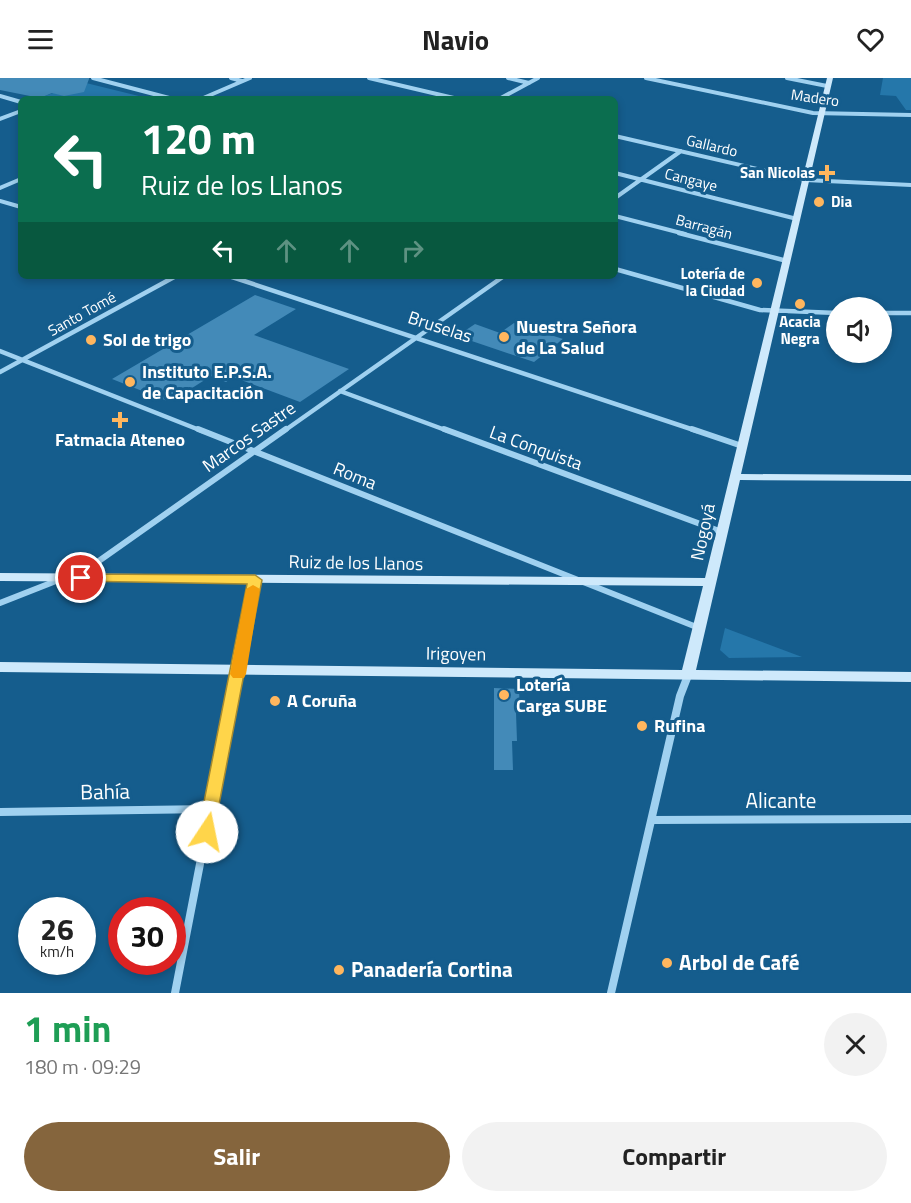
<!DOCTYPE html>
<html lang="es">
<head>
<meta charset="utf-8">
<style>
	body { margin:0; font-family:"Titillium Web",sans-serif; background:#f2f2f2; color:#222; height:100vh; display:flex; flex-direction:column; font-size:22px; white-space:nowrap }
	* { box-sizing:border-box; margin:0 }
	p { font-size:20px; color:#767676 }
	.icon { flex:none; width:33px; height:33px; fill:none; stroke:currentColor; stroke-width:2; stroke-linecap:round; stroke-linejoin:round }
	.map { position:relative; height:915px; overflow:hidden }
	.details { display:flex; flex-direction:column; background:#fff; flex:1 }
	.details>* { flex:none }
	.hud { position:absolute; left:18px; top:18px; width:600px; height:183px; border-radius:9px; box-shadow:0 3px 9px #0003; background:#0b6e4f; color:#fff; overflow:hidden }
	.controls { position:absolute; left:826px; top:219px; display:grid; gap:12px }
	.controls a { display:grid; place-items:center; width:66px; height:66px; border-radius:50%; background:#fff; box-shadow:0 3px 9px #0003; font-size:30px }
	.speed { position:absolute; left:18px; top:819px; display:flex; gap:12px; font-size:30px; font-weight:700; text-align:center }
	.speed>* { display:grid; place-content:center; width:78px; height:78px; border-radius:50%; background:#fff; box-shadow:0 3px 9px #0003; line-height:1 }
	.speed small { font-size:15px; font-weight:400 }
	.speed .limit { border:9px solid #d22; background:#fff; color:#111 }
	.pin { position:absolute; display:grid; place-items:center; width:51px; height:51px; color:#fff; margin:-26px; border:3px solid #fff; border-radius:50%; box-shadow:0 2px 6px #0007 }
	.me { position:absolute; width:66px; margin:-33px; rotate:11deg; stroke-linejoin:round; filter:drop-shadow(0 0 4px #0008) }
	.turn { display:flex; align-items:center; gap:21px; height:126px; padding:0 24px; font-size:27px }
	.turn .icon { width:78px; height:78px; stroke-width:2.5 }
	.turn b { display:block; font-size:42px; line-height:51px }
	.lanes { display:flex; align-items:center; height:57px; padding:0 24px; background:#0003; justify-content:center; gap:30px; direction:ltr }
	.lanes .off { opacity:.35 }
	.round { display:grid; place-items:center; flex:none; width:63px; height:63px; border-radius:32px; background:#f2f2f2 }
	.overview { display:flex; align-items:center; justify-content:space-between; height:102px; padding:0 24px }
	h1 { font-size:36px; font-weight:700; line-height:45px; color:#1e9e55 }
	.action { display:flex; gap:12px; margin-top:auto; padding:12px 24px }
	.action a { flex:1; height:69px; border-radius:36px; background:#85653d; color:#fff; font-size:24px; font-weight:700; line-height:69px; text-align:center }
	.action a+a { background:#f2f2f2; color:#222 }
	header { display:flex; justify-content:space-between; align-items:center; height:78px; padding:0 24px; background:#fff; font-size:27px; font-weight:700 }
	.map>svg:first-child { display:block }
	.green { fill:#2577aa }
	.building { fill:#438ab8 }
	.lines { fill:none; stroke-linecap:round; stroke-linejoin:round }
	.street-far3 { stroke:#a0d1f0; stroke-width:4 }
	.street-far2 { stroke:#a0d1f0; stroke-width:4.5 }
	.street-far1 { stroke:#a0d1f0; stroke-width:6 }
	.street { stroke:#a0d1f0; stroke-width:8 }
	.secondary { fill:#cee9fb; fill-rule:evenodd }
	.route { fill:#ffd54a; stroke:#a68a30; stroke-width:1.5 }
	.slow { fill:#f59e0b }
	.poi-dot { fill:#ffb65e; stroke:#155d8d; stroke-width:2 }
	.labels { text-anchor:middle; stroke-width:6; stroke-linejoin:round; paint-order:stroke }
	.far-street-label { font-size:15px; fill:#fff; stroke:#155d8d }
	.far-poi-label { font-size:15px; font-weight:bold; fill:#fff; stroke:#155d8d; text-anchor:end }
	.street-label { font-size:18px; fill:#fff; stroke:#155d8d }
	.poi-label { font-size:18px; font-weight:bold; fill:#fff; stroke:#155d8d; text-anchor:start }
	.near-street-label { font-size:21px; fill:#fff; stroke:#155d8d }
	.near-poi-label { font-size:21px; font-weight:bold; fill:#fff; stroke:#155d8d; text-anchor:start }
</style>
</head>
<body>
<header><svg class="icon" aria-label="menu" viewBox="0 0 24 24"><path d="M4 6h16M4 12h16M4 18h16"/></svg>Navio<svg class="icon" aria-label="heart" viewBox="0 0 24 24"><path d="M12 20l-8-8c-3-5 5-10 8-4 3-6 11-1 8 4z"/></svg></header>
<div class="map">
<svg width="911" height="915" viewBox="0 0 911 915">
	<rect width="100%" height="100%" fill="#155d8d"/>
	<path class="green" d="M 883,0 L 911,0 L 911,32 L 906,32 L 896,18 L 880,17 Z
		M 82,4 L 151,21 L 37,21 Z
		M 725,550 L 802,579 L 729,580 L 720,572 Z"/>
	<path class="building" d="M 0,0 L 89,0 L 89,1 L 84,14 L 64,18 L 52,15 L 40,20 L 0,12 Z
		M 255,217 L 296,231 L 254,257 L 349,291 L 300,324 L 233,299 L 226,304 L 211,298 L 170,324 L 112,301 Z
		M 514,245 L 563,261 L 534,284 L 457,258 L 475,246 L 500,255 Z
		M 494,610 L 519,611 L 520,635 L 516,635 L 517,663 L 512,663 L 513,692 L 494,692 Z"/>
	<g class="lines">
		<path class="street-far3" d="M 93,0 L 173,21
			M 231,0 L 242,3
			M 369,0 L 458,21
			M 508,0 L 529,5
			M 646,0 L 813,35 L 911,37
			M 787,0 L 827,8
			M 0,18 L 21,24
			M 201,21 L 250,0
			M 499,21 L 538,0
			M 0,41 L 21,33
			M 615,58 L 805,102 L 911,107
			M 615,95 L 797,141
			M 0,110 L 21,101
			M 615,120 L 681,73
			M 0,123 L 21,129
			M 615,138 L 685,156"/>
		<path class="street-far2" d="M 679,155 L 787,183
			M 615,191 L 760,232 L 837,235
			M 229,198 L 697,353
			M 882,235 L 911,235
			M 0,273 L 202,353
			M 0,294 L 176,198
			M 340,313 L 448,353
			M 284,353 L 504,198"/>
		<path class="street-far1" d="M 198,351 L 699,550
			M 444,351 L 722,454
			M 692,351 L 742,368
			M 70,498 L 96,485 L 286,351
			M 0,525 L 61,501
			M 236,602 L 255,502
			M 686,602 L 688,596"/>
		<path class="street" d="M 0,734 L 211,731
			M 652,742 L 911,741
			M 175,915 L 236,600
			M 611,915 L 680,618 L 687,600"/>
		<path class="secondary" d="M 827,0 L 833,0 L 741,396 L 911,397 L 911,403 L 740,402 L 696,592 L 911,594 L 911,604 L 0,594 L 0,584 L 682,592 L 703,508 L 0,503 L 0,495 L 705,500 Z"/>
	</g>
	<path class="route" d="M 81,496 L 255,497 L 262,502 L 213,758 L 207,760 L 201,758 L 198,754 L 247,506 L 76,503 L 74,500 Z"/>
	<path class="slow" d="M 253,507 L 260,511 L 246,596 L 244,600 L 233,600 L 230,596 L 246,511 Z"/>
	<g class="poi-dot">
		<path d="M824 86h6v6h6v6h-6v6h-6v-6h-6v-6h6z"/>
		<circle cx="819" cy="124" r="6"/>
		<circle cx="757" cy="205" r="6"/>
		<circle cx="800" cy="226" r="6"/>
		<circle cx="504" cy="259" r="6"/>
		<circle cx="91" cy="262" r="6"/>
		<circle cx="130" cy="304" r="6"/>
		<path d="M117 333h6v6h6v6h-6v6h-6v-6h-6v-6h6z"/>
		<circle cx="504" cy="617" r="6"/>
		<circle cx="275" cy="623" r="6"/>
		<circle cx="642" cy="648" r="6"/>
		<circle cx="667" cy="885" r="6"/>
		<circle cx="339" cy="892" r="6"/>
	</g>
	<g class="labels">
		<g class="far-street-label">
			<text transform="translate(815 20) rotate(8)" y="5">Madero</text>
			<text transform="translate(712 68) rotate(13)" y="5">Gallardo</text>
			<text transform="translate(691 102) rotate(14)" y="5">Cangaye</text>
			<text transform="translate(704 149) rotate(15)" y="5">Barragán</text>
			<text transform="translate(82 236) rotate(-29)" y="5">Santo Tomé</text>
		</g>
		<g class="far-poi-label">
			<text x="815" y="100">San Nicolas</text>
			<text x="831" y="129" text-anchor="start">Dia</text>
			<text x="745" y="201">Lotería de<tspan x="745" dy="17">la Ciudad</tspan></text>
			<text x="800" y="249" text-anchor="middle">Acacia<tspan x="800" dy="17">Negra</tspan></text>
		</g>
		<g class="street-label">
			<text transform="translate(440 249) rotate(18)" y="6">Bruselas</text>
			<text transform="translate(249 359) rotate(-35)" y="6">Marcos Sastre</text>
			<text transform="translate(536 370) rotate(20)" y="6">La Conquista</text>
			<text transform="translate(355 398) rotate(22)" y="6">Roma</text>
			<text transform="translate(703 454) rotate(-78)" y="6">Nogoyá</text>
			<text transform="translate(356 485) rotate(1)" y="6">Ruiz de los Llanos</text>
			<text transform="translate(456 576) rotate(1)" y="6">Irigoyen</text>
		</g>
		<g class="poi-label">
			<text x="516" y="255">Nuestra Señora<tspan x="516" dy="21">de La Salud</tspan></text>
			<text x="103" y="268">Sol de trigo</text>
			<text x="142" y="300">Instituto E.P.S.A.<tspan x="142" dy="21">de Capacitación</tspan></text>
			<text x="120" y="368" text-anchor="middle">Fatmacia Ateneo</text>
			<text x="516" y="613">Lotería<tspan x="516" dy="21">Carga SUBE</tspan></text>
			<text x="287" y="629">A Coruña</text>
			<text x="654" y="654">Rufina</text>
		</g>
		<g class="near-street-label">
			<text transform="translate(105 714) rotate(-1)" y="7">Bahía</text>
			<text x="781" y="730">Alicante</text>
		</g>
		<g class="near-poi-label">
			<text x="679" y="892">Arbol de Café</text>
			<text x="351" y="899">Panadería Cortina</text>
		</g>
	</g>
</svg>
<div class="controls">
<a><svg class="icon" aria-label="sound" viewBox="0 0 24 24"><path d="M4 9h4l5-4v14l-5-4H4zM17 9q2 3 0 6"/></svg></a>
</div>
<div class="speed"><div>26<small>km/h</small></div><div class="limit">30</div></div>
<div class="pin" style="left:81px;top:500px;background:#d93025"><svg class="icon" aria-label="arrive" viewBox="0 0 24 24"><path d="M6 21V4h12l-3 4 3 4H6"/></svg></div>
<svg class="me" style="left:207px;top:754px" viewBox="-20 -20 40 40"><circle r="19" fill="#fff"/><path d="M0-13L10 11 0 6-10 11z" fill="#ffd54a"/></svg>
<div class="hud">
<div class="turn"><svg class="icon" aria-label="left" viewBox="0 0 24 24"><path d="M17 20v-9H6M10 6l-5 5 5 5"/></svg><div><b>120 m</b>Ruiz de los Llanos</div></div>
<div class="lanes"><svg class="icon" aria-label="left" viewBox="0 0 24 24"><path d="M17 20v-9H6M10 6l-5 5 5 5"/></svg><svg class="icon off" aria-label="ahead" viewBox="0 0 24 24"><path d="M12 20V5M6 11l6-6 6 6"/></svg><svg class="icon off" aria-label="ahead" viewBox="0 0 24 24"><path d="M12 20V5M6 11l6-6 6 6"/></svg><svg class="icon off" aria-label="right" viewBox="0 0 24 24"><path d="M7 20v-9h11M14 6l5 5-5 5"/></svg></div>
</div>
</div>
<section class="details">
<div class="overview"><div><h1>1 min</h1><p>180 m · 09:29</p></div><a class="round"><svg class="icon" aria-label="close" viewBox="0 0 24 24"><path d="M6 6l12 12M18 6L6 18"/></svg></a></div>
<div class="action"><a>Salir</a><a>Compartir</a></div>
</section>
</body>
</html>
